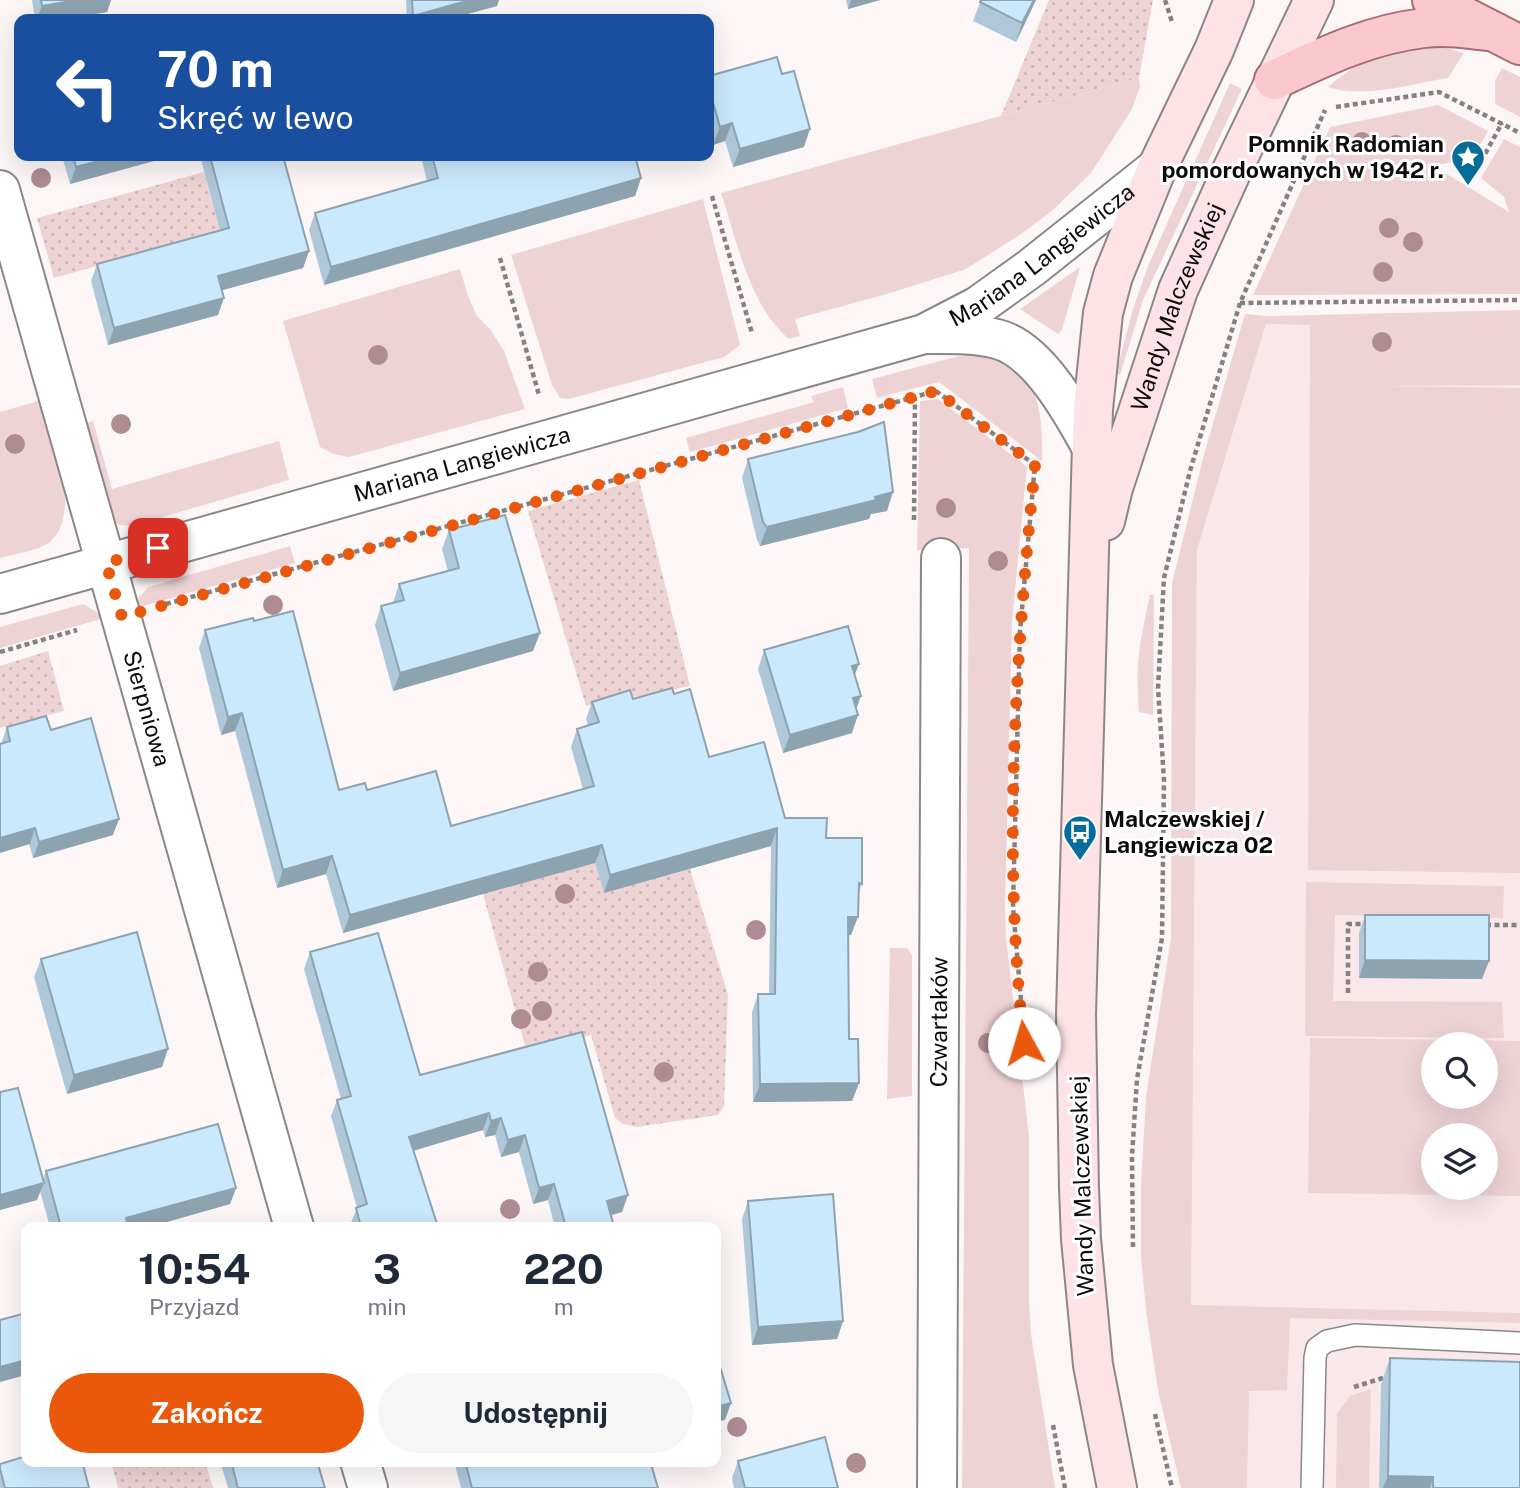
<!DOCTYPE html>
<html lang="pl">
<head>
<meta charset="utf-8">
<style>
	body { margin:0; font-family:"Public Sans",sans-serif; background:#f6f6f7; color:#1f2937; height:100vh; display:flex; flex-direction:column; font-size:26px; white-space:nowrap }
	* { box-sizing:border-box; margin:0 }
	p { font-size:23px; color:#747a83 }
	.icon { flex:none; width:38px; height:38px; fill:none; stroke:currentColor; stroke-width:2; stroke-linecap:round; stroke-linejoin:round }
	.map { position:relative; flex:1; overflow:hidden }
	.drawer { position:absolute; left:21px; top:1222px; width:700px; height:245px; display:flex; flex-direction:column; background:#fff; border-radius:14px; box-shadow:0 7px 28px #0002 }
	.drawer>* { flex:none }
	.hud { position:absolute; left:14px; top:14px; width:700px; height:147px; border-radius:14px; box-shadow:0 7px 28px #0002; background:#1a4fa0; color:#fff; overflow:hidden }
	.buttons { position:absolute; left:1421px; top:1032px; display:grid; gap:14px }
	.buttons a { display:grid; place-items:center; width:77px; height:77px; border-radius:50%; background:#fff; box-shadow:0 7px 28px #0002; font-size:35px }
	.pin { position:absolute; display:grid; place-items:center; width:60px; height:60px; color:#fff; margin:-30px; border-radius:14px; box-shadow:0 4px 10px #0006 }
	.me { position:absolute; width:77px; margin:-38px; rotate:354deg; stroke-linejoin:round; filter:drop-shadow(0 0 5px #0008) }
	.turn { display:flex; align-items:center; gap:24px; height:147px; padding:0 28px; font-size:32px }
	.turn .icon { width:91px; height:91px; stroke-width:2.5 }
	.turn b { display:block; font-size:49px; line-height:60px }
	.eta { display:flex; justify-content:space-evenly; align-items:center; height:119px; text-align:center }
	.eta b { font-size:42px; font-weight:700; line-height:49px }
	.button { display:flex; gap:14px; margin-top:auto; padding:14px 28px }
	.button a { flex:1; height:80px; border-radius:42px; background:#ea580c; color:#fff; font-size:28px; font-weight:700; line-height:80px; text-align:center }
	.button a+a { background:#f6f6f7; color:#1f2937 }
	.map>svg:first-child { display:block }
	.built { fill:#f8e8e9; fill-rule:evenodd }
	.grass { fill:#eed3d5; fill-rule:evenodd }
	.park { fill:url(#park-dots) }
	.lines { fill:none; stroke-linecap:round; stroke-linejoin:round }
	.service-casing { stroke:#8c8787; stroke-width:24 }
	.minor-casing { stroke:#8c8787; stroke-width:42 }
	.secondary-casing { stroke:#8c8787; stroke-width:42 }
	.primary-casing { stroke:#a56d73; stroke-width:42 }
	.path { stroke:#858181; stroke-width:4.5; stroke-dasharray:5 3.5; stroke-linecap:butt }
	.service { stroke:#fff; stroke-width:21 }
	.minor { stroke:#fff; stroke-width:38 }
	.secondary { stroke:#fde3e6; stroke-width:38 }
	.primary { stroke:#fac7cd; stroke-width:38 }
	.tree { fill:#ae8c91 }
	.wall { fill:#afc8d9 }
	.shaded-wall { fill:#8ea3b0 }
	.building { fill:#cbe9fc; stroke:#8ea3b0; stroke-width:2 }
	.route { stroke:#ea580c; stroke-width:12; stroke-dasharray:0 21.6 }
	.labels { text-anchor:middle; stroke-width:6; stroke-linejoin:round; paint-order:stroke }
	.poi-label { font-size:23px; font-weight:bold; fill:#0d0b0b; stroke:#fff; text-anchor:end }
	.street-label { font-size:23px; fill:#0d0b0b; stroke:#fff }
</style>
</head>
<body>
<div class="map">
<svg width="1520" height="1488" viewBox="0 0 1520 1488">
	<defs>
		<pattern id="park-dots" width="8" height="8" patternUnits="userSpaceOnUse" patternTransform="scale(1.75)"><rect width="8" height="8" fill="#eed3d5"/><path d="M2 2h.1M6 6h.1" fill="none" stroke="#cbb4b6" stroke-width="1.8" stroke-linecap="round"/></pattern>
	</defs>
	<rect width="100%" height="100%" fill="#fdf6f7"/>
	<path class="built" d="M 1520,321 L 1520,1488 L 1181,1488 L 1158,1390 L 1146,1310 L 1190,1311 L 1197,550 L 1266,324 ZM 1433,1045 L 1486,1045 L 1486,1097 L 1433,1097 ZM 1433,1136 L 1486,1136 L 1486,1188 L 1433,1188 Z"/>
	<path class="grass" d="M 1435,45 L 1464,53 L 1448,78 C 1410,84 1365,99 1328,87 C 1349,69 1374,53 1401,47 C 1412,45 1424,46 1435,45 Z
		M 1502,68 L 1520,77 L 1520,117 L 1495,104 L 1495,81 Z
		M 1139,78 L 1140,87 L 1132,109 L 1091,173 L 1052,211 L 1018,236 L 966,269 L 887,294 L 795,319 L 800,336 L 789,339 C 749,305 737,241 721,193 Z
		M 1230,83 L 1242,89 L 1143,300 L 1120,375 L 1116,373 L 1133,309 L 1148,266 Z
		M 1438,105 L 1488,131 L 1468,167 L 1452,162 L 1434,166 L 1509,212 L 1504,197 L 1481,178 L 1504,139 L 1520,147 L 1520,294 L 1253,295 L 1330,127 Z
		M 703,199 L 740,345 L 724,357 L 569,399 L 560,398 L 552,385 L 511,255 Z
		M 1080,267 L 1062,330 L 1058,334 L 1020,309 Z
		M 460,269 L 468,296 L 477,316 L 490,329 L 504,351 L 525,409 L 349,457 L 334,454 L 320,447 L 283,321 Z
		M 1520,310 L 1520,385 L 1381,386 L 1520,388 L 1520,873 L 1308,870 L 1310,325 L 1266,324 L 1197,550 L 1191,1305 L 1520,1313 L 1520,1323 L 1290,1318 L 1287,1390 L 1249,1391 L 1247,1488 L 1181,1488 L 1158,1390 L 1146,1310 L 1141,1258 L 1141,1183 L 1146,1096 L 1171,938 L 1172,583 L 1203,458 L 1245,314 L 1269,316 Z
		M 971,353 C 1038,364 1043,402 1042,461 L 939,382 L 877,398 L 872,379 Z
		M 843,387 L 848,408 L 690,452 L 686,438 L 814,402 L 811,396 Z
		M 938,399 L 1027,467 L 1012,621 L 1005,906 L 1006,937 L 1029,1136 L 1029,1301 L 1031,1334 L 1055,1488 L 962,1488 L 969,548 L 917,550 L 920,401 Z
		M 42,400 C 52,437 83,510 51,541 C 44,549 12,555 0,558 L 0,412 Z
		M 93,421 L 112,489 L 279,441 L 289,480 L 132,526 L 120,525 L 111,521 L 82,424 Z
		M 290,546 L 295,563 L 139,607 L 137,600 L 148,587 Z
		M 1150,595 L 1154,595 L 1153,715 L 1139,712 C 1135,665 1140,640 1150,595 Z
		M 83,604 L 100,614 L 101,619 L 0,648 L 0,627 Z
		M 1306,882 L 1504,886 L 1503,918 L 1335,915 L 1333,1001 L 1502,1002 L 1504,1038 L 1305,1036 Z
		M 890,948 L 907,948 L 912,955 L 912,1096 L 887,1099 Z
		M 1310,1038 L 1520,1041 L 1520,1196 L 1308,1193 ZM 1433,1045 L 1486,1045 L 1486,1097 L 1433,1097 ZM 1433,1136 L 1486,1136 L 1486,1188 L 1433,1188 Z
		M 1371,1389 L 1369,1488 L 1336,1488 L 1337,1414 L 1350,1396 Z"/>
	<path class="park" d="M 1049,0 L 1153,0 L 1139,78 L 1001,116 Z
		M 204,172 L 221,231 L 54,278 L 37,218 Z
		M 639,480 L 690,686 L 586,706 L 528,511 Z
		M 48,651 L 64,711 L 0,728 L 0,666 Z
		M 595,863 L 604,893 L 690,869 L 728,995 L 724,1106 L 718,1115 L 637,1127 L 623,1124 L 615,1118 L 591,1035 L 527,1053 L 483,894 Z
		M 111,1461 L 205,1461 L 213,1488 L 118,1488 Z"/>
	<g class="lines">
		<g class="service-casing">
			<path id="service" d="M 1312,1488 L 1315,1358 L 1317,1348 L 1327,1341 L 1355,1335 L 1520,1343"/>
		</g>
		<g class="minor-casing">
			<g id="minor">
				<path id="s1" d="M 0,190 L 294,1227"/>
				<path d="M 926,334 C 950,334 974,333 997,339 C 1038,349 1073,413 1092,448"/>
				<path id="s2" d="M 0,594 L 924,334 L 978,306 L 1031,268 L 1157,168"/>
				<path d="M 360,1461 L 368,1488"/>
				<path id="s3" d="M 937,1488 L 941,558"/>
			</g>
		</g>
		<g class="secondary-casing">
			<g id="secondary">
				<path id="s4" d="M 1105,521 L 1113,488 L 1178,290 L 1234,166 L 1314,0"/>
				<path d="M 1117,1488 L 1093,1365 L 1081,1239 L 1079,1188 L 1076,1014 L 1093,409 L 1103,313 L 1113,276 L 1157,168 L 1214,50 L 1234,0"/>
			</g>
		</g>
		<g class="primary-casing">
			<path id="primary" d="M 1432,0 L 1520,45
				M 1274,80 C 1323,57 1370,34 1424,28 C 1448,25 1472,29 1495,32"/>
		</g>
		<path class="path" d="M 1165,0 L 1172,22
			M 1336,107 L 1439,92 L 1520,133
			M 1473,176 L 1502,123
			M 712,196 L 752,333
			M 500,258 L 539,395
			M 1240,303 L 1520,300
			M 914,520 L 915,397
			M 166,604 L 936,391 L 1035,465 L 1020,631 L 1013,907 L 1026,1058
			M 0,652 L 77,630
			M 1486,925 L 1520,925
			M 1348,993 L 1348,924 L 1365,924
			M 1133,1247 L 1132,1156 L 1137,1079 L 1162,938 L 1164,780 L 1158,688 L 1164,578 L 1190,471 L 1240,303 L 1325,110
			M 1354,1387 L 1383,1378
			M 1155,1414 L 1172,1488
			M 1053,1425 L 1065,1488"/>
		<use href="#service" class="service"/>
		<use href="#minor" class="minor"/>
		<use href="#secondary" class="secondary"/>
		<use href="#primary" class="primary"/>
	</g>
	<g class="tree">
		<circle cx="1362" cy="142" r="10"/>
		<circle cx="1396" cy="145" r="10"/>
		<circle cx="41" cy="178" r="10"/>
		<circle cx="1389" cy="228" r="10"/>
		<circle cx="1413" cy="242" r="10"/>
		<circle cx="1383" cy="272" r="10"/>
		<circle cx="1382" cy="342" r="10"/>
		<circle cx="378" cy="355" r="10"/>
		<circle cx="121" cy="424" r="10"/>
		<circle cx="15" cy="444" r="10"/>
		<circle cx="946" cy="508" r="10"/>
		<circle cx="998" cy="561" r="10"/>
		<circle cx="273" cy="605" r="10"/>
		<circle cx="565" cy="894" r="10"/>
		<circle cx="756" cy="930" r="10"/>
		<circle cx="538" cy="972" r="10"/>
		<circle cx="542" cy="1011" r="10"/>
		<circle cx="521" cy="1019" r="10"/>
		<circle cx="988" cy="1043" r="10"/>
		<circle cx="664" cy="1072" r="10"/>
		<circle cx="510" cy="1209" r="10"/>
		<circle cx="737" cy="1427" r="10"/>
		<circle cx="856" cy="1463" r="10"/>
	</g>
	<path class="wall" d="M 32,0 L 111,0 L 107,12 L 65,19 L 35,19 Z
		M 406,0 L 499,0 L 497,6 L 449,19 L 407,19 Z
		M 846,0 L 880,0 L 848,9 Z
		M 981,0 L 1036,0 L 1016,42 L 973,21 Z
		M 709,76 L 804,147 L 733,167 L 725,141 L 713,145 L 709,129 Z
		M 62,156 L 172,156 L 70,184 Z
		M 200,156 L 283,156 L 309,251 L 303,268 L 222,290 L 218,315 L 108,345 L 91,281 L 97,264 L 220,230 Z
		M 423,156 L 635,156 L 641,178 L 635,196 L 324,285 L 309,230 L 315,213 L 427,181 L 422,161 Z
		M 748,459 L 887,511 L 871,514 L 869,519 L 760,546 L 757,540 L 742,478 Z
		M 449,530 L 533,651 L 393,691 L 375,625 L 381,606 L 393,603 L 399,584 L 448,571 L 442,549 Z
		M 254,621 L 339,790 L 367,790 L 451,826 L 583,789 L 571,747 L 577,729 L 588,726 L 586,719 L 592,702 L 633,699 L 674,694 L 709,757 L 785,818 L 826,838 L 862,884 L 859,892 L 851,935 L 848,935 L 849,1039 L 859,1083 L 852,1101 L 753,1102 L 752,1012 L 758,994 L 769,994 L 771,846 L 604,893 L 595,863 L 343,933 L 326,874 L 277,888 L 235,731 L 221,735 L 199,648 L 205,630 Z
		M 764,650 L 854,675 L 856,708 L 852,733 L 783,753 L 758,669 Z
		M 7,727 L 51,730 L 113,835 L 33,858 L 1,744 Z
		M 1365,915 L 1489,961 L 1482,979 L 1359,978 L 1359,933 Z
		M 310,952 L 420,1075 L 582,1032 L 622,1212 L 611,1215 L 614,1227 L 555,1227 L 548,1200 L 533,1204 L 519,1152 L 501,1157 L 495,1135 L 485,1137 L 483,1130 L 414,1150 L 438,1227 L 350,1227 L 350,1225 L 357,1208 L 331,1116 L 337,1100 L 341,1099 L 304,969 Z
		M 41,959 L 162,1067 L 67,1094 L 34,977 Z
		M 0,1092 L 43,1179 L 46,1171 L 236,1188 L 230,1204 L 149,1227 L 50,1227 L 40,1191 L 37,1200 L 0,1210 Z
		M 748,1201 L 843,1321 L 837,1339 L 752,1345 L 742,1219 Z
		M 1390,1358 L 1520,1488 L 1379,1488 L 1381,1384 Z
		M 220,1461 L 317,1461 L 325,1488 L 228,1488 Z
		M 454,1461 L 650,1461 L 658,1488 L 461,1488 Z
		M 738,1461 L 838,1488 L 734,1488 L 732,1478 Z
		M 0,1464 L 89,1488 L 0,1488 Z"/>
	<path class="shaded-wall" d="M 77,0 L 111,0 L 107,12 L 65,19 L 37,19 L 42,6 Z
		M 470,0 L 499,0 L 497,6 L 449,19 L 412,19 L 413,16 Z
		M 851,0 L 880,0 L 848,9 Z
		M 1034,0 L 1036,0 L 1016,42 L 1022,23 Z
		M 732,123 L 725,141 L 713,145 L 720,127 Z
		M 810,129 L 804,147 L 733,167 L 740,149 Z
		M 117,156 L 172,156 L 70,184 L 76,167 Z
		M 641,178 L 635,196 L 324,285 L 331,267 Z
		M 309,251 L 303,268 L 212,293 L 218,276 Z
		M 224,298 L 218,315 L 108,345 L 114,328 Z
		M 893,492 L 887,511 L 871,514 L 869,519 L 760,546 L 767,527 Z
		M 540,633 L 533,651 L 393,691 L 400,673 Z
		M 859,664 L 852,682 L 852,666 Z
		M 861,696 L 854,715 L 853,698 Z
		M 242,713 L 235,731 L 221,735 L 228,717 Z
		M 858,715 L 852,733 L 783,753 L 790,735 Z
		M 119,819 L 113,835 L 33,858 L 39,842 Z
		M 35,828 L 30,844 L 0,853 L 0,838 Z
		M 777,828 L 771,846 L 604,893 L 610,875 Z
		M 602,845 L 595,863 L 343,933 L 350,915 Z
		M 332,856 L 326,874 L 277,888 L 283,870 Z
		M 848,917 L 858,917 L 851,935 L 842,935 Z
		M 1365,960 L 1489,961 L 1482,979 L 1359,978 Z
		M 168,1049 L 162,1067 L 67,1094 L 74,1075 Z
		M 859,1083 L 852,1101 L 753,1102 L 760,1084 Z
		M 489,1113 L 483,1130 L 403,1154 L 409,1137 Z
		M 501,1118 L 495,1135 L 485,1137 L 491,1121 Z
		M 525,1135 L 519,1152 L 501,1157 L 508,1140 Z
		M 44,1183 L 37,1200 L 0,1210 L 0,1195 Z
		M 554,1184 L 548,1200 L 533,1204 L 539,1188 Z
		M 236,1188 L 230,1204 L 149,1227 L 123,1227 L 126,1218 Z
		M 628,1195 L 622,1212 L 601,1218 L 607,1201 Z
		M 843,1321 L 837,1339 L 752,1345 L 758,1327 Z
		M 26,1360 L 26,1375 L 0,1382 L 0,1367 Z
		M 731,1403 L 725,1420 L 716,1422 L 716,1407 Z
		M 1388,1476 L 1433,1477 L 1430,1488 L 1383,1488 Z"/>
	<path class="building" d="M 41,0 L 77,0 L 42,6 Z
		M 412,0 L 470,0 L 413,16 Z
		M 981,0 L 1034,0 L 1022,23 L 980,2 Z
		M 777,57 L 782,74 L 794,71 L 810,129 L 740,149 L 732,123 L 720,127 L 709,88 L 709,76 Z
		M 73,156 L 117,156 L 76,167 Z
		M 210,156 L 283,156 L 309,251 L 218,276 L 224,298 L 114,328 L 97,264 L 229,228 Z
		M 432,156 L 635,156 L 641,178 L 331,267 L 315,213 L 438,178 Z
		M 884,422 L 893,492 L 875,497 L 876,500 L 767,527 L 763,522 L 748,459 L 858,432 Z
		M 505,515 L 540,633 L 400,673 L 381,606 L 404,600 L 399,584 L 459,568 L 449,530 Z
		M 293,611 L 339,790 L 365,783 L 367,790 L 436,771 L 451,826 L 594,786 L 577,729 L 599,722 L 592,702 L 630,690 L 633,699 L 672,688 L 674,694 L 690,689 L 709,757 L 764,742 L 785,818 L 827,818 L 826,838 L 862,838 L 862,884 L 859,883 L 858,917 L 848,917 L 849,1039 L 858,1039 L 859,1083 L 760,1084 L 758,994 L 775,994 L 777,828 L 610,875 L 602,845 L 350,915 L 332,856 L 283,870 L 242,713 L 228,717 L 205,630 L 253,618 L 254,621 Z
		M 848,626 L 859,664 L 852,666 L 861,696 L 853,698 L 858,715 L 790,735 L 764,650 Z
		M 46,716 L 51,730 L 91,718 L 119,819 L 39,842 L 35,828 L 0,838 L 0,744 L 10,741 L 7,727 Z
		M 1365,915 L 1489,915 L 1489,961 L 1365,960 Z
		M 137,932 L 168,1049 L 74,1075 L 41,959 Z
		M 378,933 L 420,1075 L 582,1032 L 628,1195 L 607,1201 L 614,1227 L 566,1227 L 554,1184 L 539,1188 L 525,1135 L 508,1140 L 501,1118 L 491,1121 L 489,1113 L 409,1137 L 438,1227 L 361,1227 L 356,1208 L 367,1204 L 337,1100 L 351,1096 L 310,952 Z
		M 18,1088 L 44,1183 L 0,1195 L 0,1092 Z
		M 218,1124 L 236,1188 L 126,1218 L 128,1227 L 61,1227 L 46,1171 Z
		M 833,1194 L 843,1321 L 758,1327 L 748,1201 Z
		M 26,1313 L 26,1360 L 0,1367 L 0,1320 Z
		M 716,1357 L 717,1357 L 731,1403 L 716,1407 Z
		M 1390,1358 L 1520,1362 L 1520,1488 L 1433,1488 L 1433,1477 L 1388,1476 Z
		M 825,1437 L 838,1488 L 745,1488 L 738,1461 Z
		M 26,1456 L 26,1461 L 82,1461 L 89,1488 L 5,1488 L 0,1469 L 0,1464 Z
		M 231,1461 L 317,1461 L 325,1488 L 238,1488 Z
		M 465,1461 L 650,1461 L 658,1488 L 472,1488 Z"/>
	<g class="lines">
		<path class="route" d="M 158,548 L 106,563 L 122,617 L 936,391 L 1035,465 C 1016,656 1002,851 1024,1043"/>
	</g>
	<defs>
		<g id="sight-pin" transform="scale(1.75)"><path d="M0 17L-7.5 6A9.5 9.5 0 1 1 7.5 6Z" fill="#066d9b" stroke="#fff"/><path d="M0-6L1.8-2.2L6-1.7L2.9 1.2L3.7 5.4L0 3.3L-3.7 5.4L-2.9 1.2L-6-1.7L-1.8-2.2Z" fill="#fff"/></g>
		<g id="bus-pin" transform="scale(1.75)"><path d="M0 17L-7.5 6A9.5 9.5 0 1 1 7.5 6Z" fill="#066d9b" stroke="#fff"/><path d="M-5-6H5V4H4V6H2V4H-2V6H-4V4H-5ZM-3.5-4V0h7V-4ZM-3.5 1.2v1.5H-2V1.2ZM2 1.2v1.5H3.5V1.2Z" fill="#fff"/></g>
	</defs>
	<g fill-rule="evenodd">
		<use href="#sight-pin" x="1468" y="157"/>
		<use href="#bus-pin" x="1080" y="832"/>
	</g>
	<g class="labels">
		<g class="poi-label">
			<text x="1444" y="152">Pomnik Radomian<tspan x="1444" dy="26">pomordowanych w 1942 r.</tspan></text>
			<text x="1104" y="827" text-anchor="start">Malczewskiej /<tspan x="1104" dy="26">Langiewicza 02</tspan></text>
		</g>
		<g class="street-label">
			<text dy="8" stroke="none"><textPath href="#s2" startOffset="1102">Mariana Langiewicza</textPath></text>
			<text dy="8" stroke="none"><textPath href="#s4" startOffset="226">Wandy Malczewskiej</textPath></text>
			<text dy="8" stroke="none"><textPath href="#s2" startOffset="480">Mariana Langiewicza</textPath></text>
			<text dy="8" stroke="none"><textPath href="#s1" startOffset="539">Sierpniowa</textPath></text>
			<text dy="8" stroke="none"><textPath href="#s3" startOffset="466">Czwartaków</textPath></text>
			<text transform="translate(1082 1186) rotate(-92)" y="8">Wandy Malczewskiej</text>
		</g>
	</g>
</svg>
<div class="buttons">
<a><svg class="icon" aria-label="search" viewBox="0 0 24 24"><circle cx="10" cy="10" r="6"/><path d="M15 15l6 6"/></svg></a>
<a><svg class="icon" aria-label="layers" viewBox="0 0 24 24"><path d="M12 4l9 5-9 5-9-5zM3 14l9 5 9-5"/></svg></a>
</div>
<div class="pin" style="left:158px;top:548px;background:#d93025"><svg class="icon" aria-label="arrive" viewBox="0 0 24 24"><path d="M6 21V4h12l-3 4 3 4H6"/></svg></div>
<svg class="me" style="left:1024px;top:1043px" viewBox="-20 -20 40 40"><circle r="19" fill="#fff"/><path d="M0-13L10 11 0 6-10 11z" fill="#ea580c"/></svg>
<div class="hud">
<div class="turn"><svg class="icon" aria-label="left" viewBox="0 0 24 24"><path d="M17 20v-9H6M10 6l-5 5 5 5"/></svg><div><b>70 m</b>Skręć w lewo</div></div>
</div>
<section class="drawer">
<div class="eta">
<div><b>10:54</b><p>Przyjazd</p></div>
<div><b>3</b><p>min</p></div>
<div><b>220</b><p>m</p></div>
</div>
<div class="button"><a>Zakończ</a><a>Udostępnij</a></div>
</section>
</div>
</body>
</html>
